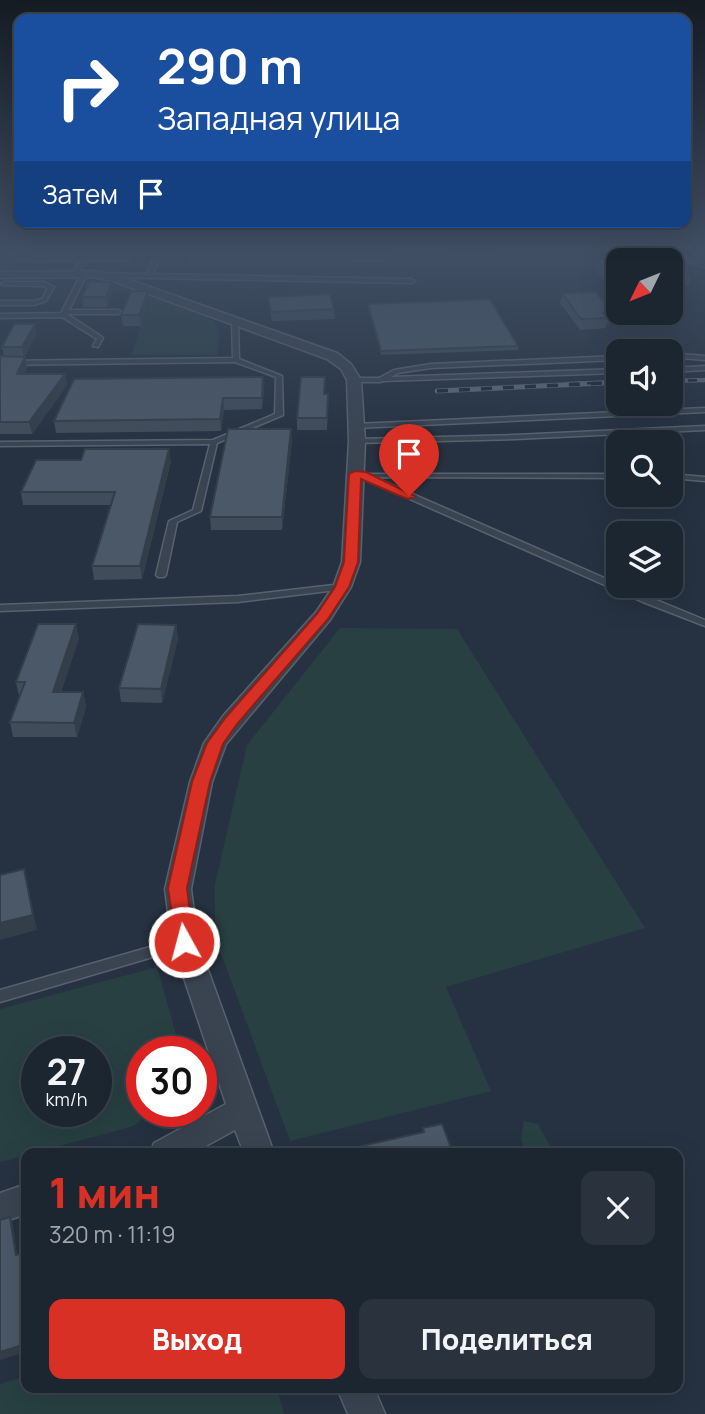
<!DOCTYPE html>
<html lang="ru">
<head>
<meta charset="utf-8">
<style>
	body { margin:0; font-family:Manrope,sans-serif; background:#29323d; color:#f1f3f6; height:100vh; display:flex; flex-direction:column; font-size:26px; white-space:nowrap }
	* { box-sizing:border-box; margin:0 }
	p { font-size:23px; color:#a0a5ab }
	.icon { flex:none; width:38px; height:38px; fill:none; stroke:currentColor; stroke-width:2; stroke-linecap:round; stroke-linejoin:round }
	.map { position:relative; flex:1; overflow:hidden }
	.side { position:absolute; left:21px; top:1148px; width:662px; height:245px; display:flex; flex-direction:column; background:#1c2631; border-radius:14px; box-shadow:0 7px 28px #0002,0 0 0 2px #3a434d }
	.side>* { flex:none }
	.hud { position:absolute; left:14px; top:14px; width:677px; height:214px; border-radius:14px; box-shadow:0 7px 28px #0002,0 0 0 2px #3a434d; background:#1a4fa0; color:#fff; overflow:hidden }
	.needle { width:46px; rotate:227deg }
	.controls { position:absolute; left:606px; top:248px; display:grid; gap:14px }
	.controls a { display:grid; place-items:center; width:77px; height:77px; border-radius:14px; background:#1c2631; box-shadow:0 7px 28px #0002,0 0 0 2px #3a434d; font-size:35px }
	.speed { position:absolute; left:21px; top:1036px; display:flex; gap:14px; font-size:35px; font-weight:700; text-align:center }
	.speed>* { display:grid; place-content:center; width:91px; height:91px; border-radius:50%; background:#1c2631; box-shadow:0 7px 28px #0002,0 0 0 2px #3a434d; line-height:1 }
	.speed small { font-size:18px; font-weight:400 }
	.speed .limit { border:10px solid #d22; background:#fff; color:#111 }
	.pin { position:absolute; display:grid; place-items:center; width:60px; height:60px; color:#fff; margin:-72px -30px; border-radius:50% 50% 50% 0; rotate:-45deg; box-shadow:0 0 7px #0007 }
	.pin .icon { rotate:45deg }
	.me { position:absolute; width:77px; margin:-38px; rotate:353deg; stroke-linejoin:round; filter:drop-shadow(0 0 5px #0008) }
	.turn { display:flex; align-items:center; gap:24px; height:147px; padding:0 28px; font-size:32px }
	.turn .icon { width:91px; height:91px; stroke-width:2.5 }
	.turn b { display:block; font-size:49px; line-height:60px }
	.then { display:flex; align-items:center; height:66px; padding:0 28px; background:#0003; gap:14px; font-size:26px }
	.round { display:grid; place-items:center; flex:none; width:74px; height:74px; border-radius:14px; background:#29323d }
	.overview { display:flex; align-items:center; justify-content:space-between; height:119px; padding:0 28px }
	h1 { font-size:42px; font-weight:800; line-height:52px; color:#d93025 }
	.primary-button { display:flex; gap:14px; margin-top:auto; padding:14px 28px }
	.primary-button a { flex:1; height:80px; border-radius:14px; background:#d93025; color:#fff; font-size:28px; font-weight:800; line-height:80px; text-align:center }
	.primary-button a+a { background:#29323d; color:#f1f3f6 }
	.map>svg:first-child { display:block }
	.green { fill:#284042; fill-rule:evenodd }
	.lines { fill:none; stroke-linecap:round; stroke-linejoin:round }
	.service-casing { stroke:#58626e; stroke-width:3 }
	.minor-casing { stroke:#58626e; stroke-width:3 }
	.service { fill:#3a4451; fill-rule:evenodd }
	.minor { fill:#3a4451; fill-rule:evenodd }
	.rail-far1-casing { stroke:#5c6878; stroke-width:4.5 }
	.rail-casing { stroke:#5c6878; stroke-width:5 }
	.rail-far1 { stroke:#1f2936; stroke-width:2.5; stroke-dasharray:9; stroke-linecap:butt }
	.rail { stroke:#1f2936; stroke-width:3.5; stroke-dasharray:11; stroke-linecap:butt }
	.wall { fill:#404c59 }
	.shaded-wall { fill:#343e48 }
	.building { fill:#4a5867; stroke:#343e48; stroke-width:2 }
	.route { fill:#d93025; stroke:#8d1f18; stroke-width:2 }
</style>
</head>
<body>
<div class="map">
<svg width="705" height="1414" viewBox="0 0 705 1414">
	<rect width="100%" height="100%" fill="#263241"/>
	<path class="green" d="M 110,283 L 119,283 L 206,316 C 223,326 220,336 217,355 L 131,355 L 150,301 L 127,293 L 92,292 Z
		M 340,628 L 457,629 L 645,928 L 446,987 L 491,1091 L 290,1141 L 215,937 L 215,884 L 247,745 Z
		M 157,967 L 181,1052 L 142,1052 L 142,1111 L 151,1111 L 134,1126 L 0,1162 L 0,1009 ZM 37,1052 L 96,1052 L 96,1111 L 37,1111 Z
		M 524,1121 L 538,1124 L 554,1153 L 526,1153 L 521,1139 Z
		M 26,1376 L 26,1388 L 277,1388 L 284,1414 L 0,1414 L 0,1384 Z"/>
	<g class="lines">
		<g class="service-casing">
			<path id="service" d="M 66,249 L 102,249 L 105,251 L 102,253 L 90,253 L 78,274 L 75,276 L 72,274 L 84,253 L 64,252 Z
				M 160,249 L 200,250 L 203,252 L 200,254 L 162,253 L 153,274 L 412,279 L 415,281 L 412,283 L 98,277 L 95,275 L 98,273 L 147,274 L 156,253 L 122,253 L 119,251 L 122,249 Z
				M 258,250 L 339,250 L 342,252 L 339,254 L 256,253 Z
				M 84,272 L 87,274 L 69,310 L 118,310 L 121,312 L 118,314 L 67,314 L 102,337 L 103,338 L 98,347 L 93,346 L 97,339 L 62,317 L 0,318 L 0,314 L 61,313 L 81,274 Z
				M 4,282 L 44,282 L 54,287 L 46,301 L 34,305 L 0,305 L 0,301 L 34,301 L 42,299 L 48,288 L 43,286 L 2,285 L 1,284 Z
				M 235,319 L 238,321 L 239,359 L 282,376 L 283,415 L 217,443 L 201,511 L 177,522 L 166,575 L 164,577 L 158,577 L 156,575 L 169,521 L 193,510 L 210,444 L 0,446 L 0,442 L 213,440 L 275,414 L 276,377 L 235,362 L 0,365 L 0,361 L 233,358 L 232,321 Z
				M 670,353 L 705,356 L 705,360 L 670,357 Z
				M 618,356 L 618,360 L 431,368 L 398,373 L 391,377 L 618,369 L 618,373 L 384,381 L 380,382 L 354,382 L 351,380 L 354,378 L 379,378 L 394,370 L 431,364 Z
				M 705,366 L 705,370 L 670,372 L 670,368 Z
				M 705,408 L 705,412 L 356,428 L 352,426 L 356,424 Z
				M 705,426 L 705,430 L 515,439 L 357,443 L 353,441 L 357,439 L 515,435 Z
				M 352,472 L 366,474 L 618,474 L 618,478 L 374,477 L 618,584 L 618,586 L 622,586 L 705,620 L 705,626 L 643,602 L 360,477 L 352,476 Z
				M 670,474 L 705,477 L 705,481 L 670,478 Z
				M 342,584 L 347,587 L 345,589 L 238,602 L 0,611 L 0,605 L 238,596 Z
				M 185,937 L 190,938 L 192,942 L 190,946 L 0,1002 L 0,990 Z"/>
		</g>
		<g class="minor-casing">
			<path id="minor" d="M 92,271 L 119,276 L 337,353 L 351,364 L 361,380 L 365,441 L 360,562 L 351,587 L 330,620 L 226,744 L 212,782 L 191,889 L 198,942 L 274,1153 L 244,1153 L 235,1130 L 193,1153 L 150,1153 L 154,1143 L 226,1104 L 172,942 L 165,889 L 190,782 L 204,743 L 223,716 L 316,612 L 333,587 L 342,562 L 349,441 L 347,380 L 341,369 L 327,359 L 113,281 L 92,277 L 0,278 L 0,272 Z
				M 26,1184 L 26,1214 L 0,1223 L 0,1193 Z
				M 337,1388 L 374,1388 L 385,1414 L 348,1414 Z"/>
		</g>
		<use href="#service" class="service"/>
		<use href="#minor" class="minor"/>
		<g class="rail-far1-casing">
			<path id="rail-far1" d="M 644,249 L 705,266
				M 670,381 L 705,380
				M 569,384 L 618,382"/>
		</g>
		<g class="rail-casing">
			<path id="rail" d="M 437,391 L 604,383"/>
		</g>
		<use href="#rail-far1" class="rail-far1"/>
		<use href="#rail" class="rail"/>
	</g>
	<path class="wall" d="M 0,249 L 79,249 L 79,256 L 76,262 L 14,263 L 9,269 L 0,270 Z
		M 91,249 L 134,256 L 132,262 L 88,262 L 87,255 Z
		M 273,249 L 272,261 L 188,261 L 188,255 Z
		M 346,249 L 389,254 L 389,260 L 386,260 L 386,263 L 346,262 Z
		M 446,249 L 493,249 L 492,260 L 449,261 Z
		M 650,249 L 705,249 L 705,262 L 700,262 Z
		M 671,257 L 691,275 L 689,285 L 670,286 L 670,261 L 618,261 L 618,288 L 611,289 L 595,270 L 596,260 Z
		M 112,282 L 113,292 L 107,307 L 83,307 L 82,297 Z
		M 148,291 L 149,301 L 141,326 L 123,326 L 121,315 Z
		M 562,293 L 613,313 L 611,323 L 606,323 L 606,328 L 580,330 L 560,303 Z
		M 268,297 L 334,309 L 335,319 L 272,321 L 269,306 Z
		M 368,304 L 518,346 L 518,350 L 381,355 L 368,308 Z
		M 36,335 L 24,357 L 27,368 L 24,374 L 65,374 L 67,385 L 32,434 L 0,434 L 0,356 L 4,356 L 2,347 Z
		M 264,389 L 262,409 L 224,410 L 221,431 L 56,433 L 54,421 Z
		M 325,394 L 328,406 L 327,430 L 297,430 L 297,418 Z
		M 292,441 L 282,530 L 211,530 L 210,517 Z
		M 171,461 L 142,579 L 94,580 L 92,566 L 111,505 L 23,505 L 21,492 Z
		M 176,625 L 178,639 L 162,703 L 121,702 L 119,688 Z
		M 79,638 L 61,692 L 83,692 L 86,707 L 77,737 L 13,737 L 10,722 L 19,696 L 16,682 Z"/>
	<path class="shaded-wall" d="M 10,249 L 11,249 L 14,263 L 9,269 L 0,270 L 0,254 Z
		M 74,249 L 79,249 L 79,256 L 76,262 Z
		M 133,249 L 134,256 L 132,262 L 131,255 Z
		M 112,282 L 113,292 L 107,307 L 106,297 Z
		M 148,291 L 149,301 L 141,326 L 139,315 Z
		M 35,324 L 36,335 L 24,358 L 22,347 Z
		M 25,357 L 27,368 L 19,386 L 17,374 Z
		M 65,374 L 67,385 L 32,434 L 29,422 Z
		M 263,377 L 264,389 L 262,409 L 262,398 Z
		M 223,398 L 224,410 L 221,431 L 220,419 Z
		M 291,429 L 292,441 L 282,530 L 282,517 Z
		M 169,449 L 171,461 L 142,579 L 140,566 Z
		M 76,624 L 79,638 L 56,707 L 53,692 Z
		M 176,625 L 178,639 L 162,703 L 161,689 Z
		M 83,692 L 86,707 L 77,737 L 74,723 Z
		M 27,884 L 37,930 L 0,940 L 0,923 Z
		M 10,1217 L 13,1225 L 18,1263 L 16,1255 Z
		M 26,1344 L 26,1352 L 0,1360 L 0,1352 Z"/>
	<path class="building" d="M 0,249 L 10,249 L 7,254 L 0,254 Z
		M 91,249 L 133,249 L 131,255 L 87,255 Z
		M 190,249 L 273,249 L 272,255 L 188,255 Z
		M 346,249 L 388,249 L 389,254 L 386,254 L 386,257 L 346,256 Z
		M 448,249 L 493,249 L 493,255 L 450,255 Z
		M 663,249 L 705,249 L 705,258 L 700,258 Z
		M 671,257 L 691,275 L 670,276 L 670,261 L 618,261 L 618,278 L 613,278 L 596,260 Z
		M 89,282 L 112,282 L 106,297 L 82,297 Z
		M 131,291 L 148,291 L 139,315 L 121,315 Z
		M 596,292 L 613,313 L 603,313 L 607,318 L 581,319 L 562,293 Z
		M 330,294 L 334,309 L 271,312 L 268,297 Z
		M 490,299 L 518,346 L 381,351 L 368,304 Z
		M 14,324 L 35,324 L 22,347 L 2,347 Z
		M 0,356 L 25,357 L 17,374 L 65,374 L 29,422 L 0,422 Z
		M 263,377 L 262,398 L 223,398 L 220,419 L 54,421 L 74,379 Z
		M 301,377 L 325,377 L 324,394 L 328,394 L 327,418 L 297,418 Z
		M 228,429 L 291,429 L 282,517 L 210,517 Z
		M 85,449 L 169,449 L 140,566 L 92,566 L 115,492 L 21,492 L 36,460 L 81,460 Z
		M 38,624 L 76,624 L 53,692 L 83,692 L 74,723 L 10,722 L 25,682 L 16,682 Z
		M 138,624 L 176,625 L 161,689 L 119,688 Z
		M 24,869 L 33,915 L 0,923 L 0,875 Z
		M 442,1124 L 453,1153 L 349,1153 L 348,1149 L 424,1132 L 423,1128 Z
		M 10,1217 L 16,1255 L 26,1252 L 26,1344 L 0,1352 L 0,1220 Z"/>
	<linearGradient id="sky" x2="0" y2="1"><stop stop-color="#151c24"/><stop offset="0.56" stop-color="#414f65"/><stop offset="1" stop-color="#414f65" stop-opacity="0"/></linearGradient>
	<rect width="705" height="447" fill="url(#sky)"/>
	<path class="route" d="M 355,471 L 366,472 L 415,496 L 409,499 L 405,498 L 361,479 L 358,562 L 349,587 L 328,619 L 237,724 L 223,744 L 210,782 L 187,888 L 194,942 L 191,948 L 184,950 L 177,948 L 168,888 L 192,782 L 207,743 L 226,717 L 317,614 L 335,587 L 344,562 L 349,474 Z"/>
</svg>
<div class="controls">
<a><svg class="needle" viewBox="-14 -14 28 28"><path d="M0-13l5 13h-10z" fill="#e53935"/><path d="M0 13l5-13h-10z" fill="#a0a5ab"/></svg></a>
<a><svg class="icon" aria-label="sound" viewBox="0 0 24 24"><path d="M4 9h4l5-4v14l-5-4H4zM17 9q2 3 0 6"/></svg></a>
<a><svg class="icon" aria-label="search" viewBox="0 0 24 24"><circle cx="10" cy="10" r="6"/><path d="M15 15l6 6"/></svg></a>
<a><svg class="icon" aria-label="layers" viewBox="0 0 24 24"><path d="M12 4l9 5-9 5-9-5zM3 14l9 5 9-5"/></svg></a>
</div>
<div class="speed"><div>27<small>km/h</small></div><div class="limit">30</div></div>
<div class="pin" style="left:409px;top:496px;background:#d93025"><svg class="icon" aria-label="arrive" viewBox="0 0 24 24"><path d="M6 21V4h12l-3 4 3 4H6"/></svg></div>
<svg class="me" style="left:184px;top:942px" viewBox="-20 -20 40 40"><circle r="17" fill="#d93025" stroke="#fff" stroke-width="3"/><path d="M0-11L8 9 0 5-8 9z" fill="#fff"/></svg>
<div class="hud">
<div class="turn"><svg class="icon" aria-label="right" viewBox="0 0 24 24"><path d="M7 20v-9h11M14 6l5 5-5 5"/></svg><div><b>290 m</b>Западная улица</div></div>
<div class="then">Затем<svg class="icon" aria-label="arrive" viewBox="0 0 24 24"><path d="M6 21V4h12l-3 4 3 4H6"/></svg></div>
</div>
<section class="side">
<div class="overview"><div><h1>1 мин</h1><p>320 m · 11:19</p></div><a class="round"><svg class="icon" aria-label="close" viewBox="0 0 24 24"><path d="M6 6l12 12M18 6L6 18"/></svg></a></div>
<div class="primary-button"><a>Выход</a><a>Поделиться</a></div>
</section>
</div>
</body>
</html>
